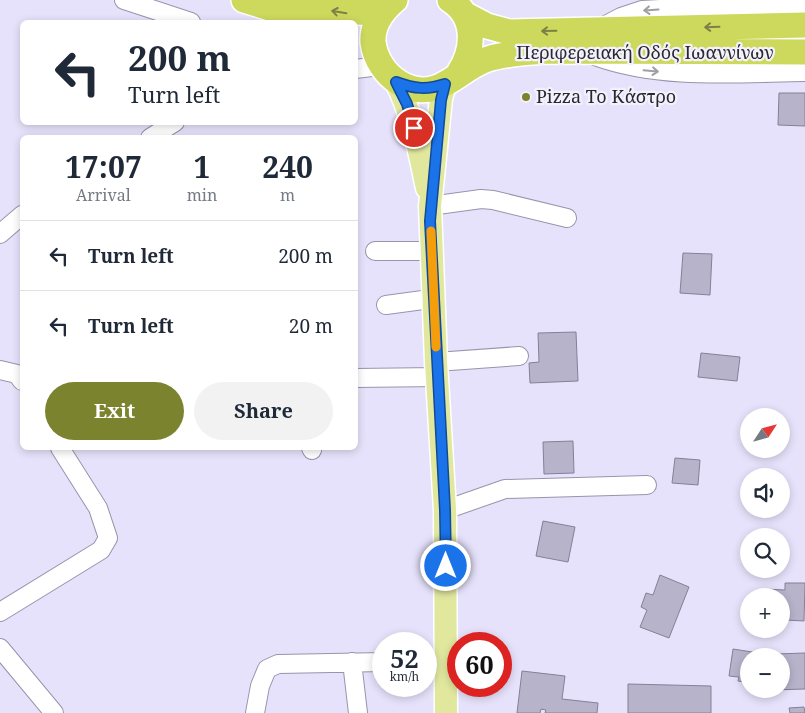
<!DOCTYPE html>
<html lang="en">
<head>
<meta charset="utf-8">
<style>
	body { margin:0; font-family:"Noto Serif",serif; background:#f2f2f3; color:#1f2937; height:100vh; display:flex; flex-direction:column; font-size:19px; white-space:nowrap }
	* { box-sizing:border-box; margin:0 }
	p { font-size:16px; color:#747a83 }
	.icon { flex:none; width:28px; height:28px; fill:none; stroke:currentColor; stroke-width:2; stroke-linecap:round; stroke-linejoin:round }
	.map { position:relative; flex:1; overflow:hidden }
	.details { position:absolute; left:20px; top:135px; width:338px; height:315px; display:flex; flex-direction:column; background:#fff; border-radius:8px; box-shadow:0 2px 8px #0003 }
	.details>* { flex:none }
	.hud { position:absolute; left:20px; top:20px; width:338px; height:105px; border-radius:8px; box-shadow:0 2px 8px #0003; background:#fff; color:#1f2937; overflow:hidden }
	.needle { width:32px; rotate:54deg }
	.fabs { position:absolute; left:740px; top:408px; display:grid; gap:10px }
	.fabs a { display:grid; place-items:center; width:50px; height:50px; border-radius:50%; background:#fff; box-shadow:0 2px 8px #0003; font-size:25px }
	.speed { position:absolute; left:372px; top:632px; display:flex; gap:10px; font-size:25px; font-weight:700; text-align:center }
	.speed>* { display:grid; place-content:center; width:65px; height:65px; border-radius:50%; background:#fff; box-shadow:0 2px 8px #0003; line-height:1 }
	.speed small { font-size:12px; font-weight:400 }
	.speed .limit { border:8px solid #d22; background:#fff; color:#111 }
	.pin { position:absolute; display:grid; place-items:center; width:42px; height:42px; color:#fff; margin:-21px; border:2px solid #fff; border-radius:50%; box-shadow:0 1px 5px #0007 }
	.me { position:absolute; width:55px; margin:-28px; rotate:0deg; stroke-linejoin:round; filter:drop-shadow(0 0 4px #0008) }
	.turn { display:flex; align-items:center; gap:18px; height:105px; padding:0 25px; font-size:22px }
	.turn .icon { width:65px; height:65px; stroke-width:2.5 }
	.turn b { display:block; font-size:35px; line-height:42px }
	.eta { display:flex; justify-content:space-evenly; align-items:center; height:85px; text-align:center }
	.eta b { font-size:30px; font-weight:700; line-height:35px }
	.action { display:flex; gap:10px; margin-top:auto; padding:10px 25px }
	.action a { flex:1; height:58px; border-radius:30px; background:#7c832f; color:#fff; font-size:20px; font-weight:700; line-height:58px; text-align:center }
	.action a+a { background:#f2f2f3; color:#1f2937 }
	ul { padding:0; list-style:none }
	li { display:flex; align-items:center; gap:15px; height:70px; padding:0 25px; border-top:1px solid #e0e1e3 }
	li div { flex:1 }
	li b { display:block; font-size:19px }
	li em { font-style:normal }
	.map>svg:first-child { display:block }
	.building { fill:#b7b3cb; stroke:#848096 }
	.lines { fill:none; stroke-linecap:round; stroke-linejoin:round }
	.minor-casing { stroke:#9894ab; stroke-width:20 }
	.major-casing { stroke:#fff; stroke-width:25 }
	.highway-casing { stroke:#fff; stroke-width:28 }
	.minor { stroke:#fff; stroke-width:18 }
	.major { stroke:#e1e89e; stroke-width:22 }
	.highway { stroke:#cdd95d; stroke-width:25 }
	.oneway { stroke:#9f9ea2 }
	.oneway2 { stroke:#7b8047 }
	.route-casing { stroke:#114b97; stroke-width:12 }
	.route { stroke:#1a73e8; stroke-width:9 }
	.slow { stroke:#f59e0b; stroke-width:9 }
	.poi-dot { fill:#7c832f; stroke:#f3f1fb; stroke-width:2 }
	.labels { text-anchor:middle; stroke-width:4.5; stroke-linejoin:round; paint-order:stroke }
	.street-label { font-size:18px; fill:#292831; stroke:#f3f1fb }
	.poi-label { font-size:18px; fill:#292831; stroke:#f3f1fb; text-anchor:start }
</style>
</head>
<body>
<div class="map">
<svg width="805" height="713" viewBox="0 0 805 713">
	<rect width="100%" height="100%" fill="#e6e2fb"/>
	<path class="building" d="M 779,93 L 805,93 L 805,126 L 778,125 Z
		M 683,253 L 712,254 L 710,295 L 680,293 Z
		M 576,332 L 578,381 L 530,383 L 529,363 L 539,362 L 538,333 Z
		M 701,353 L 740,357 L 737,381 L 698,377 Z
		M 573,441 L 574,473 L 544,474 L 543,442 Z
		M 675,458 L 700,460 L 698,485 L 672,483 Z
		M 543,521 L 575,527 L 568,562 L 536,556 Z
		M 660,575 L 689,587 L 669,638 L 640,627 L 647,610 L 641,607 L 646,593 L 653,595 Z
		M 785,583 L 805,583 L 804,621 L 786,620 L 786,623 L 781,623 L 781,596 L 762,596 L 763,589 L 785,590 Z
		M 733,649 L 765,654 L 765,656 L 749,656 L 749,683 L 738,681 L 739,677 L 729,676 Z
		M 805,653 L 805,689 L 772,690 L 781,689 L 781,677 L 784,677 L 781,656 L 776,656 L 776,654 Z
		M 522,671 L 565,676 L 562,699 L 598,703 L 597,713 L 545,713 L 546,710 L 541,709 L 540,713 L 517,713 Z
		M 628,684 L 711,686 L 711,713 L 628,713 Z
		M 804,707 L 805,713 L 790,713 L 789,708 Z"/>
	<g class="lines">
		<g class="minor-casing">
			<path id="minor" d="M 124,0 L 191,22
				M 600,28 L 621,17 L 642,10 L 678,8 L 805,8
				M 595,56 C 661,80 735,73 805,72
				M 355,69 L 380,66
				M 150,138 L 175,122
				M 430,206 L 481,199 L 493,200 L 567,218
				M 0,234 L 22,215
				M 375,251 L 431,251
				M 386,305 L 423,300 L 434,301
				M 436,362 L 519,356
				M 0,370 L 17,374 L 22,381
				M 355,378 L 438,377
				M 311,448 L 312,450
				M 445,510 L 505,489 L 647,485
				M 0,612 L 101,550 L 108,538 L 98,508 L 60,448
				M 0,648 L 54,713
				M 426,661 L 446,660
				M 352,662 L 358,713
				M 255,713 L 260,686 L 267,669 L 278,664 L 384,662"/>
		</g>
		<g class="major-casing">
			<path id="major" d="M 396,82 C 413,116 419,151 427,188
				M 445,84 L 441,99 L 430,206 L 436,362 L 445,510 L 446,713"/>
		</g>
		<g class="highway-casing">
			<path id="highway" d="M 244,0 L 315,22
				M 297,0 C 326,10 352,15 382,11
				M 395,0 C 382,11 372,24 373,42 C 377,76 414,103 446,83 C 459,76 470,66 485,60 C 505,53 525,53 546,51 L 805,52
				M 450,0 C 477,17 474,50 459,73
				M 464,14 L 487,26 L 509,32 L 805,25"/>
		</g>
		<use href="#minor" class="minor"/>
		<use href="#major" class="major"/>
		<use href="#highway" class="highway"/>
	</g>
	<defs><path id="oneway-shaft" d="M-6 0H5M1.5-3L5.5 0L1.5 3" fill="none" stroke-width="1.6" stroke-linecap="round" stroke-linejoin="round" transform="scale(1.25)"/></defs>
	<g class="oneway">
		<use href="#oneway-shaft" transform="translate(651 10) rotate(176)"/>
		<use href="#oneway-shaft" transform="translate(651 71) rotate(5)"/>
	</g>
	<g class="oneway2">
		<use href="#oneway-shaft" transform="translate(339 12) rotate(-171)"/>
		<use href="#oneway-shaft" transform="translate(712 27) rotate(178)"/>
		<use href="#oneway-shaft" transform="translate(549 31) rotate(179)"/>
	</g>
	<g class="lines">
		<g class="route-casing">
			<path id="route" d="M 414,128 L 407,104 L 396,82 C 415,89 427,90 445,84 L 441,100 L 430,221 L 445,510 L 446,566"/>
		</g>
		<use href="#route" class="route"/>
		<path class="slow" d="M 431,231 L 436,347"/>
	</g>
	<circle class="poi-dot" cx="526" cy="97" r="5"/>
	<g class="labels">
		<g class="street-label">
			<text x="645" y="59">Περιφερειακή Οδός Ιωαννίνων</text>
		</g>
		<g class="poi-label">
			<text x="536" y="103">Pizza Το Κάστρο</text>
		</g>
	</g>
</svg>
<div class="fabs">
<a><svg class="needle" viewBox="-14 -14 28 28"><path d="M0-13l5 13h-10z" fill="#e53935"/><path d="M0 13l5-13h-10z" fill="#747a83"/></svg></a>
<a><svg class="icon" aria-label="sound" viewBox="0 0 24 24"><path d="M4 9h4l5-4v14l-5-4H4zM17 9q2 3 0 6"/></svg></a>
<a><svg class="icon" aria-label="search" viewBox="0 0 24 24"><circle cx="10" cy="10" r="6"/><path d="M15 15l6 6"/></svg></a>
<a>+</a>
<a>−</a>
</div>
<div class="speed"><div>52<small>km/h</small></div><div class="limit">60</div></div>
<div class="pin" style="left:414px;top:128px;background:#d93025"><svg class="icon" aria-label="arrive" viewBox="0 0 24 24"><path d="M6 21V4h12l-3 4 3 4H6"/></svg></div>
<svg class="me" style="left:446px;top:566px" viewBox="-20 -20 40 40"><circle r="17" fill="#1a73e8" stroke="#fff" stroke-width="3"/><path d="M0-11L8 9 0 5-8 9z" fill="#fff"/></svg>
<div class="hud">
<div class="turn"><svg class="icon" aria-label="left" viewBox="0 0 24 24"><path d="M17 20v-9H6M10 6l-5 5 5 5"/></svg><div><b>200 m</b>Turn left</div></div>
</div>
<section class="details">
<div class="eta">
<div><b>17:07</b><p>Arrival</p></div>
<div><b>1</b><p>min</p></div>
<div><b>240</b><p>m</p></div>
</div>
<ul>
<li><svg class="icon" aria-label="left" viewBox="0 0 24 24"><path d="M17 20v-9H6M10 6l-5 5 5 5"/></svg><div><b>Turn left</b></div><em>200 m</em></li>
<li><svg class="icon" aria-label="left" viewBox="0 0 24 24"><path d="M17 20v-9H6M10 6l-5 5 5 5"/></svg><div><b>Turn left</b></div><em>20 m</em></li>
</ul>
<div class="action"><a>Exit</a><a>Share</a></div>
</section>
</div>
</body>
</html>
